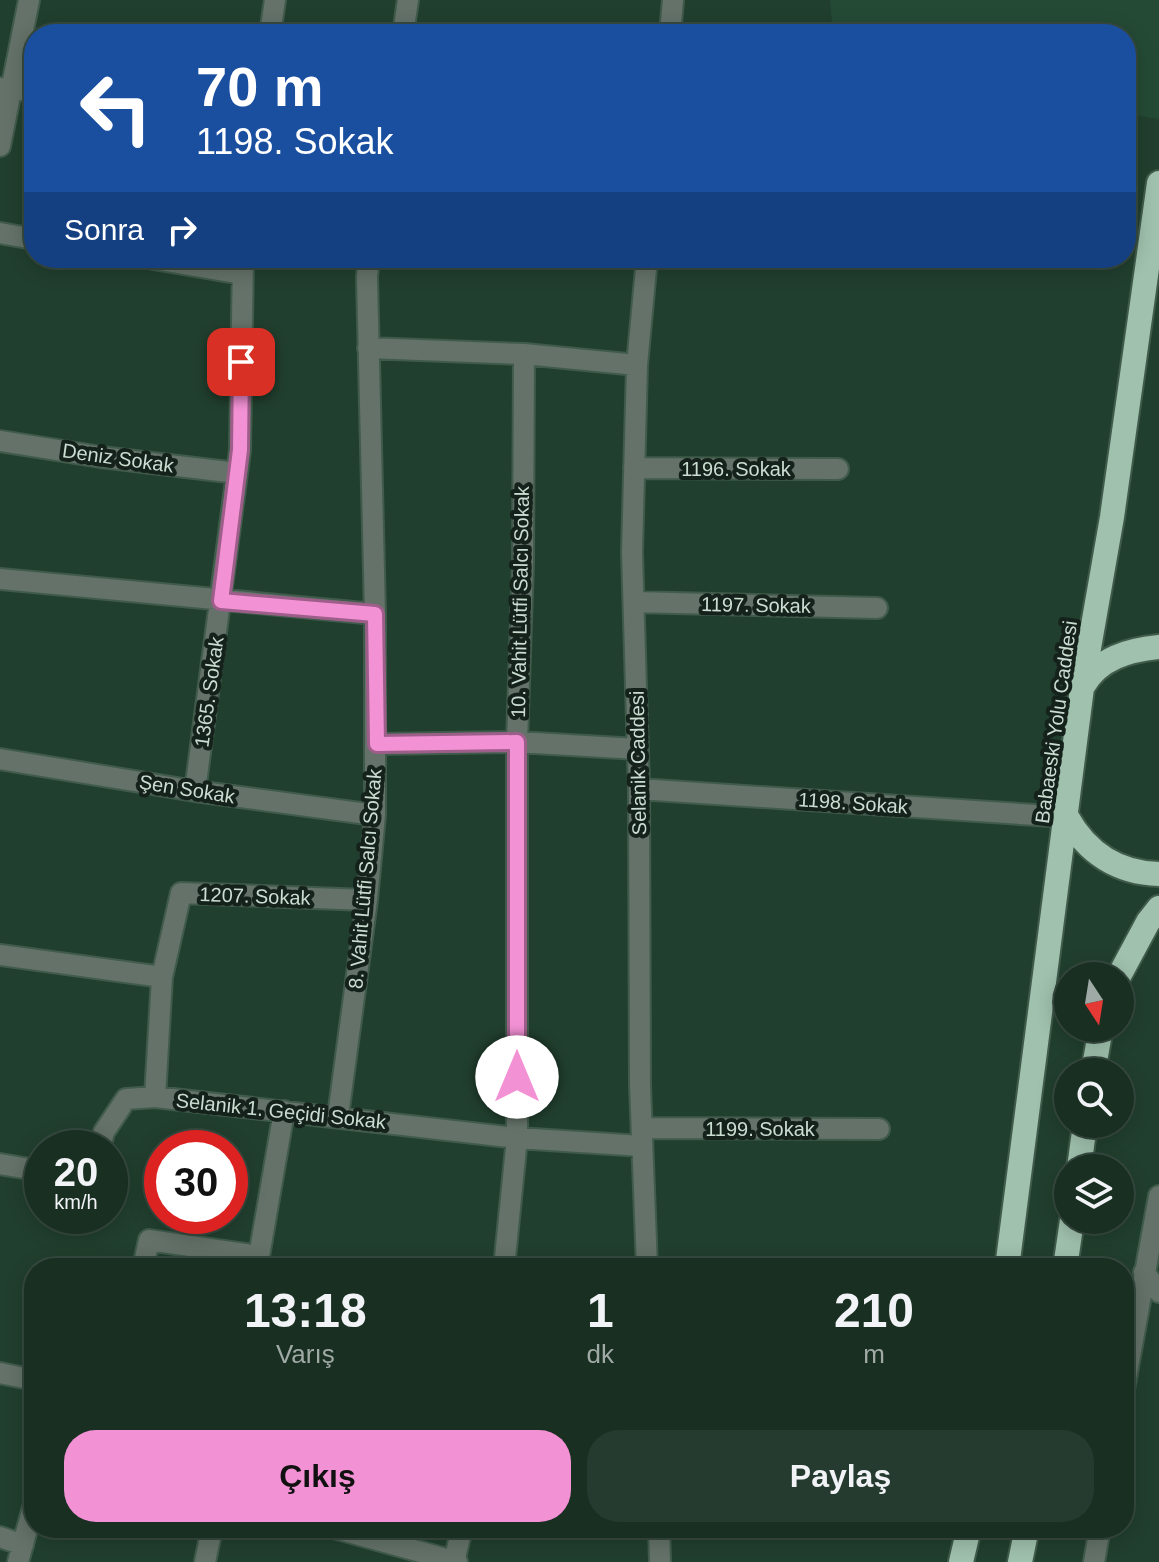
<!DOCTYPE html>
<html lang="tr">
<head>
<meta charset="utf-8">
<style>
	body { margin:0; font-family:Arial,sans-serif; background:#263b2f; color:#f1f3f6; height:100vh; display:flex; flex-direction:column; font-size:30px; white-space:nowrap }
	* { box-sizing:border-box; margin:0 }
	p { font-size:26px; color:#9fa9a5 }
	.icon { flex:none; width:44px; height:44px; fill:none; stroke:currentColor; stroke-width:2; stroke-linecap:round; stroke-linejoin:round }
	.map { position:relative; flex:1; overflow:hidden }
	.panel { position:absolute; left:24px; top:1258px; width:1110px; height:280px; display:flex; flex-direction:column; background:#192f22; border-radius:32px; box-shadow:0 4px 20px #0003,0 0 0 2px #374a40 }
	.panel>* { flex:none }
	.banner { position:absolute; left:24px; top:24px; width:1112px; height:244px; border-radius:32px; box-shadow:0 4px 20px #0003,0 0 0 2px #374a40; background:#1a4fa0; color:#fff; overflow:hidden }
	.needle { width:52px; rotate:168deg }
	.tools { position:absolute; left:1054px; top:962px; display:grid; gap:16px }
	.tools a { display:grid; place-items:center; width:80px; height:80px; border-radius:50%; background:#192f22; box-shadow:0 4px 20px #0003,0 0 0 2px #374a40; font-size:40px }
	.speed { position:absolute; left:24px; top:1130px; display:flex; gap:16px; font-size:40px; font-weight:700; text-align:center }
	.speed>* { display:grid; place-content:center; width:104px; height:104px; border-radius:50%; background:#192f22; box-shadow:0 4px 20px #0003,0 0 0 2px #374a40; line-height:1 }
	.speed small { font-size:20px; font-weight:400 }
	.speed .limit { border:12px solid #d22; background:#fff; color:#111 }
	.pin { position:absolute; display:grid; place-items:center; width:68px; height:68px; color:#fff; margin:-34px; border-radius:16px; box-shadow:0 4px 12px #0006 }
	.me { position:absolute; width:88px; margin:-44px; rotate:0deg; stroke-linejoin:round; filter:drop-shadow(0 0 6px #0008) }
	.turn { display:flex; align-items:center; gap:28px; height:168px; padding:0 40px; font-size:36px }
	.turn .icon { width:104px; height:104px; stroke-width:2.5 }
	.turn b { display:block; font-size:56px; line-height:68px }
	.then { display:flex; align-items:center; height:76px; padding:0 40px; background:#0003; gap:16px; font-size:30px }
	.eta { display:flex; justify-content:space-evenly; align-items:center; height:136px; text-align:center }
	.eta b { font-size:48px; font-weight:600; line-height:56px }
	.primary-button { display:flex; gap:16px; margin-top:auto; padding:16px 40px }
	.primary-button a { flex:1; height:92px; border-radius:32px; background:#f391d5; color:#111; font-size:32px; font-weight:600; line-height:92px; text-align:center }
	.primary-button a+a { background:#263b2f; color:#f1f3f6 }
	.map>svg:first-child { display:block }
	.built { fill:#244a35 }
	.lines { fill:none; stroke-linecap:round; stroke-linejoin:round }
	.minor-casing { stroke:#405b4b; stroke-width:24 }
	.highway-casing { stroke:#405b4b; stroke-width:28 }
	.minor { stroke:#647269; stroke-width:20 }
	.highway { stroke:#9fc1ad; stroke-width:24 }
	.route-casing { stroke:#9e5e8a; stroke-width:20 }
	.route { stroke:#f391d5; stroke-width:14 }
	.labels { text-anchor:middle; stroke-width:8; stroke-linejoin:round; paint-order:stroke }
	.street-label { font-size:20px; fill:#cbdcd1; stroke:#15221b }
</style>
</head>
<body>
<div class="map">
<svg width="1159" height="1562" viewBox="0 0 1159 1562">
	<rect width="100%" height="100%" fill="#213f2e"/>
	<path class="built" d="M 830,0 L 1159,0 L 1159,119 L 1126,114 L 1126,34 L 833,34 Z"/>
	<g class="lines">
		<g class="minor-casing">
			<path id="minor" d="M 270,34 L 275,0
				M 403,34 L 408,0
				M 670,34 L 673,0
				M 0,88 L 34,91
				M 0,146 L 29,0
				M 0,233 L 34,239
				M 148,258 L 242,274
				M 368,348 L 524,354 L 637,365
				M 0,441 L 101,457 L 237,473
				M 634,468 L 838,469
				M 0,579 L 375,614
				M 634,602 L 877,608
				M 377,744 L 517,742 L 638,749
				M 0,759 L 195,791 L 375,815
				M 639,789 L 1067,817
				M 195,791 L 240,450 L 243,258
				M 0,955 L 162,977 L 155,1097 L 517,1138 L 642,1146
				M 162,977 L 181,893 L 367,900
				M 338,1116 L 367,900 L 375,815 L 375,614 L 367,277 L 369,258
				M 642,1128 L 879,1129
				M 100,1148 L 104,1132 L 126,1099 L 155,1097
				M 0,1164 L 42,1171
				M 143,1268 L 149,1240 L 259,1256
				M 257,1268 L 284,1111
				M 504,1268 L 517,1138 L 517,742 L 523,562 L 524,354
				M 647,1268 L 640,1085 L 639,789 L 632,552 L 637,365 L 647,258
				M 1144,1272 L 1159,1292
				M 0,1373 L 34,1380
				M 1124,1389 L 1159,1196
				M 334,1528 L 457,1562
				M 659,1528 L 660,1562
				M 0,1537 L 23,1545
				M 18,1562 L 34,1504
				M 205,1562 L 212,1528
				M 454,1562 L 462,1528
				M 1094,1562 L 1100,1528"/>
		</g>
		<g class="highway-casing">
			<path id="highway" d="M 1083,686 C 1099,658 1129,650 1159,647
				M 1067,817 C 1087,853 1118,873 1159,874
				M 1119,976 L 1148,922 L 1159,908
				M 1093,1072 L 1101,1028
				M 1079,1168 L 1085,1124
				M 1007,1268 L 1082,688 L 1112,517 L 1159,183
				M 1065,1268 L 1072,1220
				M 961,1562 L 969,1528
				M 1020,1562 L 1027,1528"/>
		</g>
		<use href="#minor" class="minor"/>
		<use href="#highway" class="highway"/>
	</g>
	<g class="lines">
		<g class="route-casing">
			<path id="route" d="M 241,362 L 240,450 L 221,601 L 375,614 L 377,744 L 517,742 L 517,1077"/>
		</g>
		<use href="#route" class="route"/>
	</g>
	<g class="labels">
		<g class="street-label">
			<text transform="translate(118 458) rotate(8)" y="7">Deniz Sokak</text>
			<text x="736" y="476">1196. Sokak</text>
			<text transform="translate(520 602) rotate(-89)" y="7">10. Vahit Lütfi Salcı Sokak</text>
			<text transform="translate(756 605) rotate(1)" y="7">1197. Sokak</text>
			<text transform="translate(209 692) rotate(-82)" y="7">1365. Sokak</text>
			<text transform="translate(1056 722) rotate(-82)" y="7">Babaeski Yolu Caddesi</text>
			<text transform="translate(638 763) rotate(-91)" y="7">Selanik Caddesi</text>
			<text transform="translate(187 789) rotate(9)" y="7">Şen Sokak</text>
			<text transform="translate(853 803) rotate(4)" y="7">1198. Sokak</text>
			<text transform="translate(365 879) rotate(-85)" y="7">8. Vahit Lütfi Salcı Sokak</text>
			<text transform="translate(255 896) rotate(2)" y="7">1207. Sokak</text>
			<text transform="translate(281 1111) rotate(6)" y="7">Selanik 1. Geçidi Sokak</text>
			<text x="760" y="1136">1199. Sokak</text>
		</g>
	</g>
</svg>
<div class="tools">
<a><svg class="needle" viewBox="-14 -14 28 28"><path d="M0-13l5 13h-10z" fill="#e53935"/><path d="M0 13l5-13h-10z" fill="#9fa9a5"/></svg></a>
<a><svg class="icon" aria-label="search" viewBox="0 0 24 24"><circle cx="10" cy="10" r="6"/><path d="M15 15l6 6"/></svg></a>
<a><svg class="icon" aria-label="layers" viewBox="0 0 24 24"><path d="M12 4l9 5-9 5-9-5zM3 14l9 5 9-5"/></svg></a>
</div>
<div class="speed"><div>20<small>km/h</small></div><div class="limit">30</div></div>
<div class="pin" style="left:241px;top:362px;background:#d93025"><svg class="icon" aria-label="arrive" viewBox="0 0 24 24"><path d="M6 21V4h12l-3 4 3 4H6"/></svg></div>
<svg class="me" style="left:517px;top:1077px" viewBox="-20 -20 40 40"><circle r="19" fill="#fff"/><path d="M0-13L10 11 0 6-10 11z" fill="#f391d5"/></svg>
<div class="banner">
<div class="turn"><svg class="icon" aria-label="left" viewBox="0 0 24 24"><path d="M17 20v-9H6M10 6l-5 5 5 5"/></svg><div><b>70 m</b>1198. Sokak</div></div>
<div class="then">Sonra<svg class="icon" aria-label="right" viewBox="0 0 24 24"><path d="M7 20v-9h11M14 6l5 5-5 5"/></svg></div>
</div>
<section class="panel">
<div class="eta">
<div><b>13:18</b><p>Varış</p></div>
<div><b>1</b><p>dk</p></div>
<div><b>210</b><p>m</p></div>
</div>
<div class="primary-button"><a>Çıkış</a><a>Paylaş</a></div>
</section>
</div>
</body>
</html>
